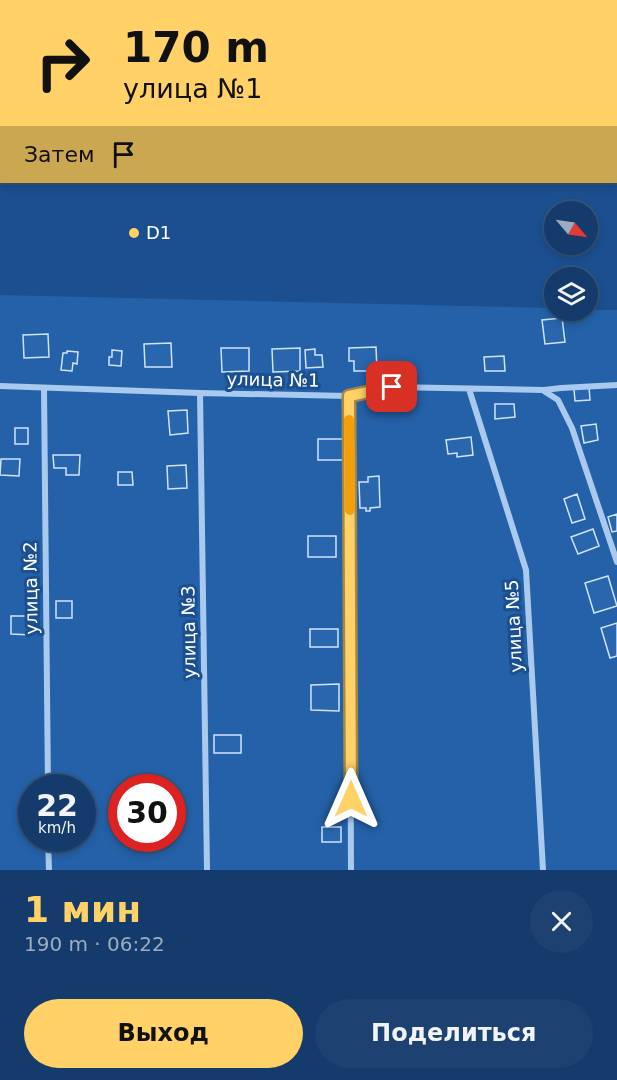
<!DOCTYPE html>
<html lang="ru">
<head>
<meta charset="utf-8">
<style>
	body { margin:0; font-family:"DejaVu Sans",sans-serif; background:#1d4271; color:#f1f3f6; height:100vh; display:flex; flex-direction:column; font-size:22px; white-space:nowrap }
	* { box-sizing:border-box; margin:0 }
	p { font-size:20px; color:#9dadc1 }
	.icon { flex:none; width:33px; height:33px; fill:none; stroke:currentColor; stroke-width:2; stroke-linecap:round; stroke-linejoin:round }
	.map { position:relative; height:870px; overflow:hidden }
	.details { display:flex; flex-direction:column; background:#143b6b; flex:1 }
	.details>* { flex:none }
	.top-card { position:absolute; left:0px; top:0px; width:618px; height:183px; box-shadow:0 3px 9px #0003,0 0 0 2px #33557e; background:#ffd166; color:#111; overflow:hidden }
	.needle { width:39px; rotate:119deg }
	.buttons { position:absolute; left:544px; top:201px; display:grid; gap:12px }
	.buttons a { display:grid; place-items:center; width:54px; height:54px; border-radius:50%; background:#143b6b; box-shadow:0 3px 9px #0003,0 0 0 2px #33557e; font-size:30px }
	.speed { position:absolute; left:18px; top:774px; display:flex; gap:12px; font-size:30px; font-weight:700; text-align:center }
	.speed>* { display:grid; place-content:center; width:78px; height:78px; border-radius:50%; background:#143b6b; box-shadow:0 3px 9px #0003,0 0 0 2px #33557e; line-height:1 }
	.speed small { font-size:15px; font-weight:400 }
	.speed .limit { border:9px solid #d22; background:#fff; color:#111 }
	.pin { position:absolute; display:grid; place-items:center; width:51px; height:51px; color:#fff; margin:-26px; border-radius:12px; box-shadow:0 3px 9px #0006 }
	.me { position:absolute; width:66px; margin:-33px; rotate:0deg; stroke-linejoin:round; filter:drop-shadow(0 0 4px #0008) }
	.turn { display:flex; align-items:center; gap:21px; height:126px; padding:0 24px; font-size:27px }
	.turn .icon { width:78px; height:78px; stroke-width:2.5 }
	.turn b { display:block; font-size:42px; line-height:51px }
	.then { display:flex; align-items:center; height:57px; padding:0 24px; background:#0003; gap:12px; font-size:22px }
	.round { display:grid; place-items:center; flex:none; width:63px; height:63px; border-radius:32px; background:#1d4271 }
	.summary { display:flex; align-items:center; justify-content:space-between; height:102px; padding:0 24px }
	h1 { font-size:36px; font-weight:800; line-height:45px; color:#ffd166 }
	.button { display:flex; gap:12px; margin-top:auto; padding:12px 24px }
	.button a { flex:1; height:69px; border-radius:36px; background:#ffd166; color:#111; font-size:24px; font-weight:800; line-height:69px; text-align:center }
	.button a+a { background:#1d4271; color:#f1f3f6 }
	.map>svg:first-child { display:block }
	.green { fill:#2461a8; fill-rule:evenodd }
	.building { fill:#2a66ad; stroke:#cfe3fa; stroke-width:1.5 }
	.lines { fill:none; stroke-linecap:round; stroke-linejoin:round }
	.minor { stroke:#a9c9ee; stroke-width:6 }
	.tertiary { stroke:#a9c9ee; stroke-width:10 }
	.secondary { stroke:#d6e6fa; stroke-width:12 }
	.route-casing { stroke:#a68842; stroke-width:15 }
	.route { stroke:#ffd166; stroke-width:10 }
	.slow { stroke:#f59e0b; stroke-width:10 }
	.poi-dot { fill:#ffd166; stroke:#1b4f8f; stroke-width:2 }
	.labels { text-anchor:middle; stroke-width:6; stroke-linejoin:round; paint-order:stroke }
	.poi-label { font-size:18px; fill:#fff; stroke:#1b4f8f; text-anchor:start }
	.street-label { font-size:18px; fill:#fff; stroke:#1b4f8f }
</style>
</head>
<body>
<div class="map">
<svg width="617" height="870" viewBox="0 0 617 870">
	<rect width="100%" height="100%" fill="#1b4f8f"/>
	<path class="green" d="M 0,295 L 555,308 L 555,310 L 617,310 L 617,870 L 0,870 ZM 32,788 L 82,788 L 82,838 L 32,838 ZM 122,788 L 172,788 L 172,838 L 122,838 Z"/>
	<path class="building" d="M 562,318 L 565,342 L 545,344 L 542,320 Z
		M 48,334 L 49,357 L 24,358 L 23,335 Z
		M 171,343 L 172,367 L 145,367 L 144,344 Z
		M 376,347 L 377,371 L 354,371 L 354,361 L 349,361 L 349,348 Z
		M 221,348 L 249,348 L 249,371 L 222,372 Z
		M 300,348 L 300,371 L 273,372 L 272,349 Z
		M 315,349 L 315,355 L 322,355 L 323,367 L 306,368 L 305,350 Z
		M 112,350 L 122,351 L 121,366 L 109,365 L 109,357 L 112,357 Z
		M 67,351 L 78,352 L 77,364 L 73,363 L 72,371 L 61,370 L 63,353 L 67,353 Z
		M 504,356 L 505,371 L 485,371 L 484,357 Z
		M 589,387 L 590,400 L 575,401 L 574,389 Z
		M 495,404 L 514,404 L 515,417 L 495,419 Z
		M 187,410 L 188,433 L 170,435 L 168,411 Z
		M 596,424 L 598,440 L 584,443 L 581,426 Z
		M 15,428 L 28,428 L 28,444 L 15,444 Z
		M 471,437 L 473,455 L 457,457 L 457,453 L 448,454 L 446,440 Z
		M 318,439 L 343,439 L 343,460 L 318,460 Z
		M 53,455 L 80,455 L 79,475 L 66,475 L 66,468 L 54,468 Z
		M 1,459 L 20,459 L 19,476 L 0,475 Z
		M 186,465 L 187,488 L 168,489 L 167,466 Z
		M 118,472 L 132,472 L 133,485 L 118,485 Z
		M 379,476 L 380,507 L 370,508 L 370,511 L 366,511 L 366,508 L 360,508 L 359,482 L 368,482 L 368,477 Z
		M 577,494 L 585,519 L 572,523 L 564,499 Z
		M 617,514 L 617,531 L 612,532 L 608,517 Z
		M 593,529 L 599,546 L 578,554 L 571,537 Z
		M 308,536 L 336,536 L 336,557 L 308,557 Z
		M 608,576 L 617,606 L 594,613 L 585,583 Z
		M 56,601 L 72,601 L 72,618 L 56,618 Z
		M 11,616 L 32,616 L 31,635 L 11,634 Z
		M 617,623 L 617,656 L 610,658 L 601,628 Z
		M 310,629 L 338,629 L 338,647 L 310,647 Z
		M 339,684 L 339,711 L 311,710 L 311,685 Z
		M 214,735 L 241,735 L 241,753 L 214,753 Z
		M 322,827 L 341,827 L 341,842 L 322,842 Z"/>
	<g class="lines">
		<path class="minor" d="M 0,386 L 200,393 L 349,396 L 392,387 L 544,390 L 561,388 L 617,385
			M 44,388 L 48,788
			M 469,389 L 526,570 L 543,870
			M 544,391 L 558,400 L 572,428 L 617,562
			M 200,393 L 207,870
			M 349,396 L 351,870
			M 48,838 L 49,870"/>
		<path class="tertiary" d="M 483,0 L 484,2"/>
		<path class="secondary" d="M 204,0 L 204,2
			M 0,150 L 2,150"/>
	</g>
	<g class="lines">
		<g class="route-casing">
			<path id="route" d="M 351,799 L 349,396 L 392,387"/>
		</g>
		<use href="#route" class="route"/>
		<path class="slow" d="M 349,420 L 350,510"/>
	</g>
	<circle class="poi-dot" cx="134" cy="233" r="6"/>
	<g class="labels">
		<g class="poi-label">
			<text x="146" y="239">D1</text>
		</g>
		<g class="street-label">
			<text transform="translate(273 380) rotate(1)" y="6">улица №1</text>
			<text transform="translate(31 588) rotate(-91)" y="6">улица №2</text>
			<text transform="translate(514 626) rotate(-93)" y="6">улица №5</text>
			<text transform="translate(189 632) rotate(-91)" y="6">улица №3</text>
		</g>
	</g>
</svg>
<div class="buttons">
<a><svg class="needle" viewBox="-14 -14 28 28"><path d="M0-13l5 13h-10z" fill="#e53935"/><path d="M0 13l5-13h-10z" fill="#9dadc1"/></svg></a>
<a><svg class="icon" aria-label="layers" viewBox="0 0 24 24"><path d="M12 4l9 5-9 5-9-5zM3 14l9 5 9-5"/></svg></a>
</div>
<div class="speed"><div>22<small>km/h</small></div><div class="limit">30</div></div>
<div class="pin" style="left:392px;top:387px;background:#d93025"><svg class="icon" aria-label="arrive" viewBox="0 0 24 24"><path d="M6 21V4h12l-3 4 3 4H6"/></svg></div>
<svg class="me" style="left:351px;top:799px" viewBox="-20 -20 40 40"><path d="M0-17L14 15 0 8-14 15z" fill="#ffd166" stroke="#fff" stroke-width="4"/></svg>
<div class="top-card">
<div class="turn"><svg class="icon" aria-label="right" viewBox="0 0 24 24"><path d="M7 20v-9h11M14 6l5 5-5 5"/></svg><div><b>170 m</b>улица №1</div></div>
<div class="then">Затем<svg class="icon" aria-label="arrive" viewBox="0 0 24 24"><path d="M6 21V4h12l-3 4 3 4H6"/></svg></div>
</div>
</div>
<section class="details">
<div class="summary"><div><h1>1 мин</h1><p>190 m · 06:22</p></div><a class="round"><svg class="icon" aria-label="close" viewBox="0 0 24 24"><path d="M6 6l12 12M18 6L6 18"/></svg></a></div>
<div class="button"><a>Выход</a><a>Поделиться</a></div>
</section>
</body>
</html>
